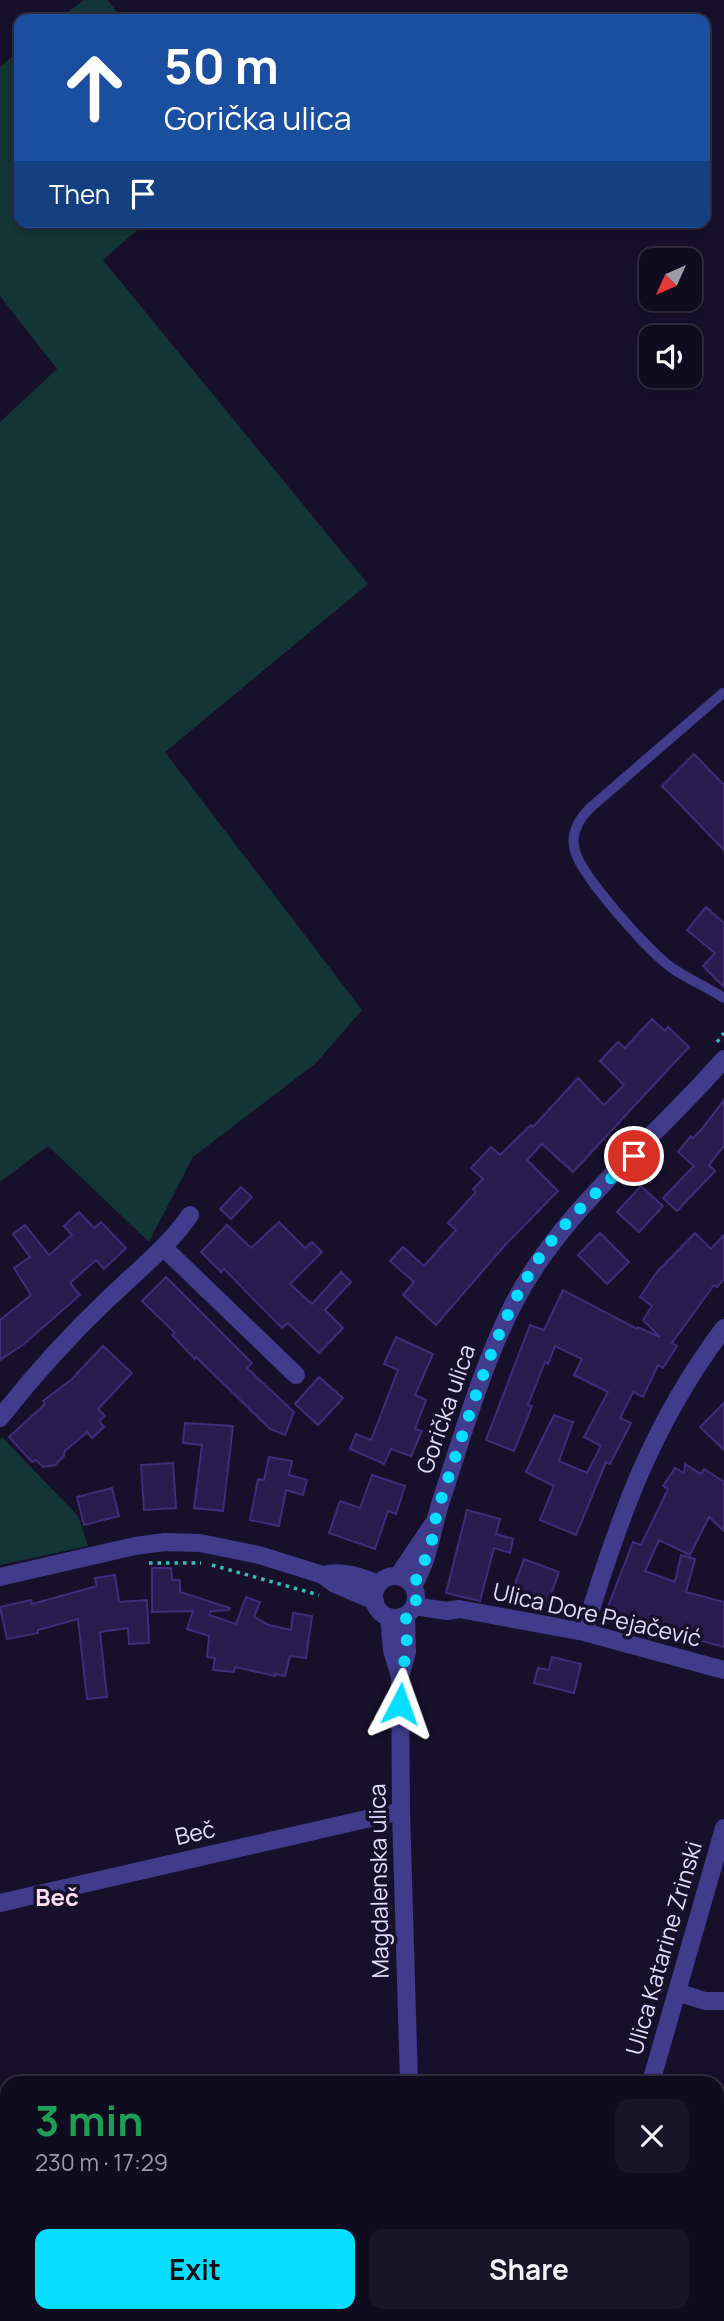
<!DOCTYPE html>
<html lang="en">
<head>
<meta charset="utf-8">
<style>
	body { margin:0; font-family:Manrope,sans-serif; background:#191529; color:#f1f3f6; height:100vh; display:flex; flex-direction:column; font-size:26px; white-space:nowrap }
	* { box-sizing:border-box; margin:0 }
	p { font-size:23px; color:#9c9ba5 }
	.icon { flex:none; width:38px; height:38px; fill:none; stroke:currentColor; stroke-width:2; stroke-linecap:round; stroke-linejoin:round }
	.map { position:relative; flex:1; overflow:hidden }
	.side { position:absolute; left:0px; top:2076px; width:724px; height:247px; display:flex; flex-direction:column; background:#100c20; border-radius:21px 21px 0 0; box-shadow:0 4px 10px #0003,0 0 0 2px #302c3e }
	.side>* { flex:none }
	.hud { position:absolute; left:14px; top:14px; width:696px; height:214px; border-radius:14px; box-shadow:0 4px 10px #0003,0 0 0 2px #302c3e; background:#1a4fa0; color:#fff; overflow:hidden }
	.needle { width:46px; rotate:225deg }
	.tools { position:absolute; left:639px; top:248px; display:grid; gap:14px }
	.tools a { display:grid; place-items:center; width:63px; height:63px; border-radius:14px; background:#100c20; box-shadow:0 4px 10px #0003,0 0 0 2px #302c3e; font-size:35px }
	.pin { position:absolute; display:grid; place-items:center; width:60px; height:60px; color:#fff; margin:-30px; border:4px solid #fff; border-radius:50%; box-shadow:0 2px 7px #0007 }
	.me { position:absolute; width:77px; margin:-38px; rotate:4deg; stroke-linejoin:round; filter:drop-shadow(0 0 5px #0008) }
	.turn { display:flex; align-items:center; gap:24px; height:147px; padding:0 35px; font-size:32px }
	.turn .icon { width:91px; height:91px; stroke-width:2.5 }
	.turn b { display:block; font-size:49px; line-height:60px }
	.then { display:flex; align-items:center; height:66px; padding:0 35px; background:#0003; gap:14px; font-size:26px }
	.round { display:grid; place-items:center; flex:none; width:74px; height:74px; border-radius:14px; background:#191529 }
	.summary { display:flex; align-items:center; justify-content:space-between; height:119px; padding:0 35px }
	h1 { font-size:42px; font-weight:700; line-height:52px; color:#1e9e55 }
	.action { display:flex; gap:14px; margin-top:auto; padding:14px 35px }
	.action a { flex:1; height:80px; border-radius:14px; background:#07deff; color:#111; font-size:28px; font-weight:700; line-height:80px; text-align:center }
	.action a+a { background:#191529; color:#f1f3f6 }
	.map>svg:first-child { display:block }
	.green { fill:#133535 }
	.building { fill:#271c4d; stroke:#3f2d79; stroke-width:2 }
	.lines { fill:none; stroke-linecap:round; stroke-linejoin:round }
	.path { stroke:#2ec0bc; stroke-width:3.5; stroke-dasharray:3.5 5; stroke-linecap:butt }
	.lane { stroke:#403b8b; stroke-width:10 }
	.street { stroke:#403b8b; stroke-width:18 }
	.route { stroke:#07deff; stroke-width:12; stroke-dasharray:0 21.6 }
	.labels { text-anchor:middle; stroke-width:7; stroke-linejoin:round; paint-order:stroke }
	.street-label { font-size:23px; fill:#e0dbff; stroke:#16102b }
	.neighbourhood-label { font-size:24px; font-weight:bold; fill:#ffddf1; stroke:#16102b }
</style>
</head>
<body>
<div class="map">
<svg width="724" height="2321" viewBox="0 0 724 2321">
	<rect width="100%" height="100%" fill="#16102b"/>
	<path class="green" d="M 84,0 L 108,0 L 122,19 L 59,19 Z
		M 19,51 L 19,222 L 146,222 L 103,260 L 368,584 L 165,752 L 362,1010 L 316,1063 L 193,1157 L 149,1242 L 48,1146 L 0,1182 L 0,422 L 57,369 L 0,296 L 0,67 Z
		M 2,1437 L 78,1516 L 88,1546 L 0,1565 L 0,1439 Z"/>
	<path class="building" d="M 694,754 L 724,785 L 724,850 L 662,786 Z
		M 706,907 L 724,923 L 724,987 L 703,966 L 715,953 L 687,930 Z
		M 652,1019 L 665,1031 L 668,1027 L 689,1047 L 573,1172 L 542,1144 L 527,1160 L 558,1191 L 506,1244 L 436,1325 L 403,1295 L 414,1282 L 390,1261 L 403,1247 L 424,1266 L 456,1230 L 448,1223 L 476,1192 L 473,1189 L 483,1179 L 471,1168 L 491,1147 L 500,1155 L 531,1125 L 533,1127 L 578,1078 L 604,1105 L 624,1085 L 600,1061 L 618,1042 L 625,1048 Z
		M 724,1100 L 724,1146 L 709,1165 L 715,1171 L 677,1211 L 663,1198 L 694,1166 L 678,1152 L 691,1136 L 693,1138 L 701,1130 Z
		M 641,1186 L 663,1206 L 639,1232 L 617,1212 Z
		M 241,1187 L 252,1197 L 231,1219 L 220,1209 Z
		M 79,1212 L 94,1228 L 101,1222 L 126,1248 L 104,1269 L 96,1260 L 70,1283 L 80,1295 L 24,1344 L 0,1360 L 0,1320 L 31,1295 L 14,1268 L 30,1257 L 13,1234 L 25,1225 L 49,1255 L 72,1235 L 64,1226 Z
		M 279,1222 L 305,1248 L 312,1242 L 322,1252 L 290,1284 L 312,1304 L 341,1272 L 351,1282 L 325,1310 L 343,1328 L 319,1353 L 288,1323 L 282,1328 L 224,1269 L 221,1272 L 201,1252 L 227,1225 L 251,1248 Z
		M 600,1233 L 629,1262 L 607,1284 L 578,1255 Z
		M 695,1233 L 711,1249 L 724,1235 L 724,1279 L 717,1287 L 714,1285 L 672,1343 L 677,1346 L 663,1368 L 658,1365 L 643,1397 L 633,1392 L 620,1418 L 631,1423 L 610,1464 L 606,1462 L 576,1535 L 540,1520 L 554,1486 L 526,1472 L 554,1415 L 573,1422 L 559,1461 L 587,1473 L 601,1446 L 584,1437 L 608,1392 L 574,1375 L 582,1359 L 555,1346 L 548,1364 L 545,1362 L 528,1405 L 532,1406 L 514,1451 L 486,1440 L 530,1325 L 544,1330 L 563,1290 L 637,1329 L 638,1327 L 660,1337 L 643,1320 L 652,1306 L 640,1297 L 657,1272 Z
		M 166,1277 L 252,1363 L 247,1368 L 294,1412 L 285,1435 L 270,1429 L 196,1357 L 195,1359 L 172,1335 L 175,1333 L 142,1301 Z
		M 396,1337 L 433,1354 L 415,1395 L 426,1400 L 415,1429 L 422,1431 L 411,1456 L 391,1449 L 384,1464 L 350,1449 L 356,1434 L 371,1440 L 398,1370 L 384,1364 Z
		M 103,1346 L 132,1373 L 98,1409 L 105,1416 L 99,1421 L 104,1427 L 92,1438 L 87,1432 L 65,1451 L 64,1456 L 55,1465 L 43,1467 L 36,1460 L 32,1462 L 9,1437 L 45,1404 L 43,1401 L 72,1379 Z
		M 319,1377 L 343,1398 L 318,1425 L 295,1404 Z
		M 724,1403 L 724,1450 L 700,1427 Z
		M 185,1423 L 233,1426 L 223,1511 L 194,1508 L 202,1445 L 183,1443 Z
		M 269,1457 L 292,1461 L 289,1475 L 307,1480 L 303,1495 L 286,1490 L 279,1526 L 250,1520 L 258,1479 L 264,1480 Z
		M 173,1463 L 176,1508 L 144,1510 L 141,1465 Z
		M 685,1464 L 701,1474 L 704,1469 L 724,1482 L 724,1531 L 709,1517 L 690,1555 L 659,1540 L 645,1571 L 675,1582 L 681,1555 L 695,1559 L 686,1592 L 724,1602 L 724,1647 L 646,1626 L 606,1612 L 633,1542 L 641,1545 L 668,1489 L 663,1486 L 675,1468 L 684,1473 Z
		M 372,1475 L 405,1486 L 396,1514 L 388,1511 L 375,1549 L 329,1533 L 340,1501 L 360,1508 Z
		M 112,1488 L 119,1516 L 84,1525 L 77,1497 Z
		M 467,1510 L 500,1519 L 496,1534 L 513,1539 L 510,1553 L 494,1548 L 480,1601 L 446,1593 Z
		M 524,1559 L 559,1572 L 547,1606 L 512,1593 Z
		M 152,1568 L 171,1568 L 172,1580 L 180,1580 L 180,1592 L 230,1608 L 229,1610 L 211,1611 L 209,1615 L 236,1624 L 246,1597 L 260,1602 L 254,1617 L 269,1625 L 291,1630 L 293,1613 L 312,1616 L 306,1658 L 290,1656 L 285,1676 L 275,1674 L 275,1676 L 235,1667 L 234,1672 L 213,1670 L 215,1658 L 207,1657 L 209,1636 L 187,1629 L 193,1611 L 152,1612 Z
		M 115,1575 L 119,1602 L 147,1600 L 149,1643 L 129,1644 L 128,1628 L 100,1632 L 107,1697 L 87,1699 L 78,1619 L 38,1630 L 38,1633 L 7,1639 L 0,1607 L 31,1600 L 32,1604 L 97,1586 L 95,1578 Z
		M 552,1657 L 581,1664 L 574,1693 L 534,1683 L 538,1668 L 549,1670 Z"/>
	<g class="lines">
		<path class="path" d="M 717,1042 L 724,1033
			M 149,1563 L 201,1563
			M 212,1565 L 319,1595"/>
		<path class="lane" d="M 723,693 L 590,808 C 578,820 570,834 575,851 C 582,877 650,953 672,968 C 688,979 707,987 724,998"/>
		<path class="street" d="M 163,1247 L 296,1375
			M 0,1418 C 33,1376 69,1336 108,1299 C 136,1272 168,1247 190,1215
			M 323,1575 C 343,1570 360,1577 379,1584
			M 398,1576 L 433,1524
			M374 1597a21 21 0 1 1 42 0a21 21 0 1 1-42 0Z
			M 0,1577 L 135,1546 L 165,1542 L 200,1543 L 259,1555 L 323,1575 L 335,1584 L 375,1601
			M 413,1586 C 430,1557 431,1532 441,1501 C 462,1437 483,1363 514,1303 C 563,1208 655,1139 724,1059
			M 414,1606 L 447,1611 L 459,1609 L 584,1632 L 724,1670
			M 406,1615 L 407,1652 L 400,1677 L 401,1811 L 409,2082
			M 389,1617 L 392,1650 L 400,1677
			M 584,1632 C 619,1518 651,1425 724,1328
			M 0,1903 L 401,1811
			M 677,1992 L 705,2001 L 724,2001
			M 651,2082 L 724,1828
			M 0,2189 L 7,2190
			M 415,2315 L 416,2321
			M 642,2315 L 648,2321
			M 130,2321 L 130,2315"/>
	</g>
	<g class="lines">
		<path class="route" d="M 400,1704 L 400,1677 L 407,1652 L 406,1615 L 412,1609 L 416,1600 L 413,1587 L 431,1546 L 435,1521 L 440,1502 C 469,1420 491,1332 539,1258 C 564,1220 602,1188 634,1156"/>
	</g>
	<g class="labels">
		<g class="street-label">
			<text transform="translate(446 1409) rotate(-71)" y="8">Gorička ulica</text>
			<text transform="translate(597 1615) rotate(13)" y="8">Ulica Dore Pejačević</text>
			<text transform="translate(195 1833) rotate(-13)" y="8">Beč</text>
			<text transform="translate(379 1881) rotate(-91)" y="8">Magdalenska ulica</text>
			<text transform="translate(664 1948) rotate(-74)" y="8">Ulica Katarine Zrinski</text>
		</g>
		<g class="neighbourhood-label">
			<text x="57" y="1906">Beč</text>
		</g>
	</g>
</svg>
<div class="tools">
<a><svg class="needle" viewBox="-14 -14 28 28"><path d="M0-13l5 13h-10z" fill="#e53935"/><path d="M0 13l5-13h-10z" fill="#9c9ba5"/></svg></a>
<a><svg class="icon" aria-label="sound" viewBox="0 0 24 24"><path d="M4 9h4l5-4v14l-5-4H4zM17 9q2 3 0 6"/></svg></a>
</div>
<div class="pin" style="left:634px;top:1156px;background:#d93025"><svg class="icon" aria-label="arrive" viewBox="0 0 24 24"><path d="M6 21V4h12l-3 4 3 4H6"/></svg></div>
<svg class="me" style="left:400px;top:1704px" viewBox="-20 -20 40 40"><path d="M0-17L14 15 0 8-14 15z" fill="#07deff" stroke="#fff" stroke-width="4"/></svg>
<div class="hud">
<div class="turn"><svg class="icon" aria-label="ahead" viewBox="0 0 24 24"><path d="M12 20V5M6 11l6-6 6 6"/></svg><div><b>50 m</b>Gorička ulica</div></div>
<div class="then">Then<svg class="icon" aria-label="arrive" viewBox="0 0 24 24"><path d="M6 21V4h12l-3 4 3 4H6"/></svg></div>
</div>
<section class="side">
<div class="summary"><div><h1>3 min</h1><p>230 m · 17:29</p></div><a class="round"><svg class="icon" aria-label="close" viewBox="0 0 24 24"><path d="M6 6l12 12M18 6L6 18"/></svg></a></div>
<div class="action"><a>Exit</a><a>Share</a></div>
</section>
</div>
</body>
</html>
